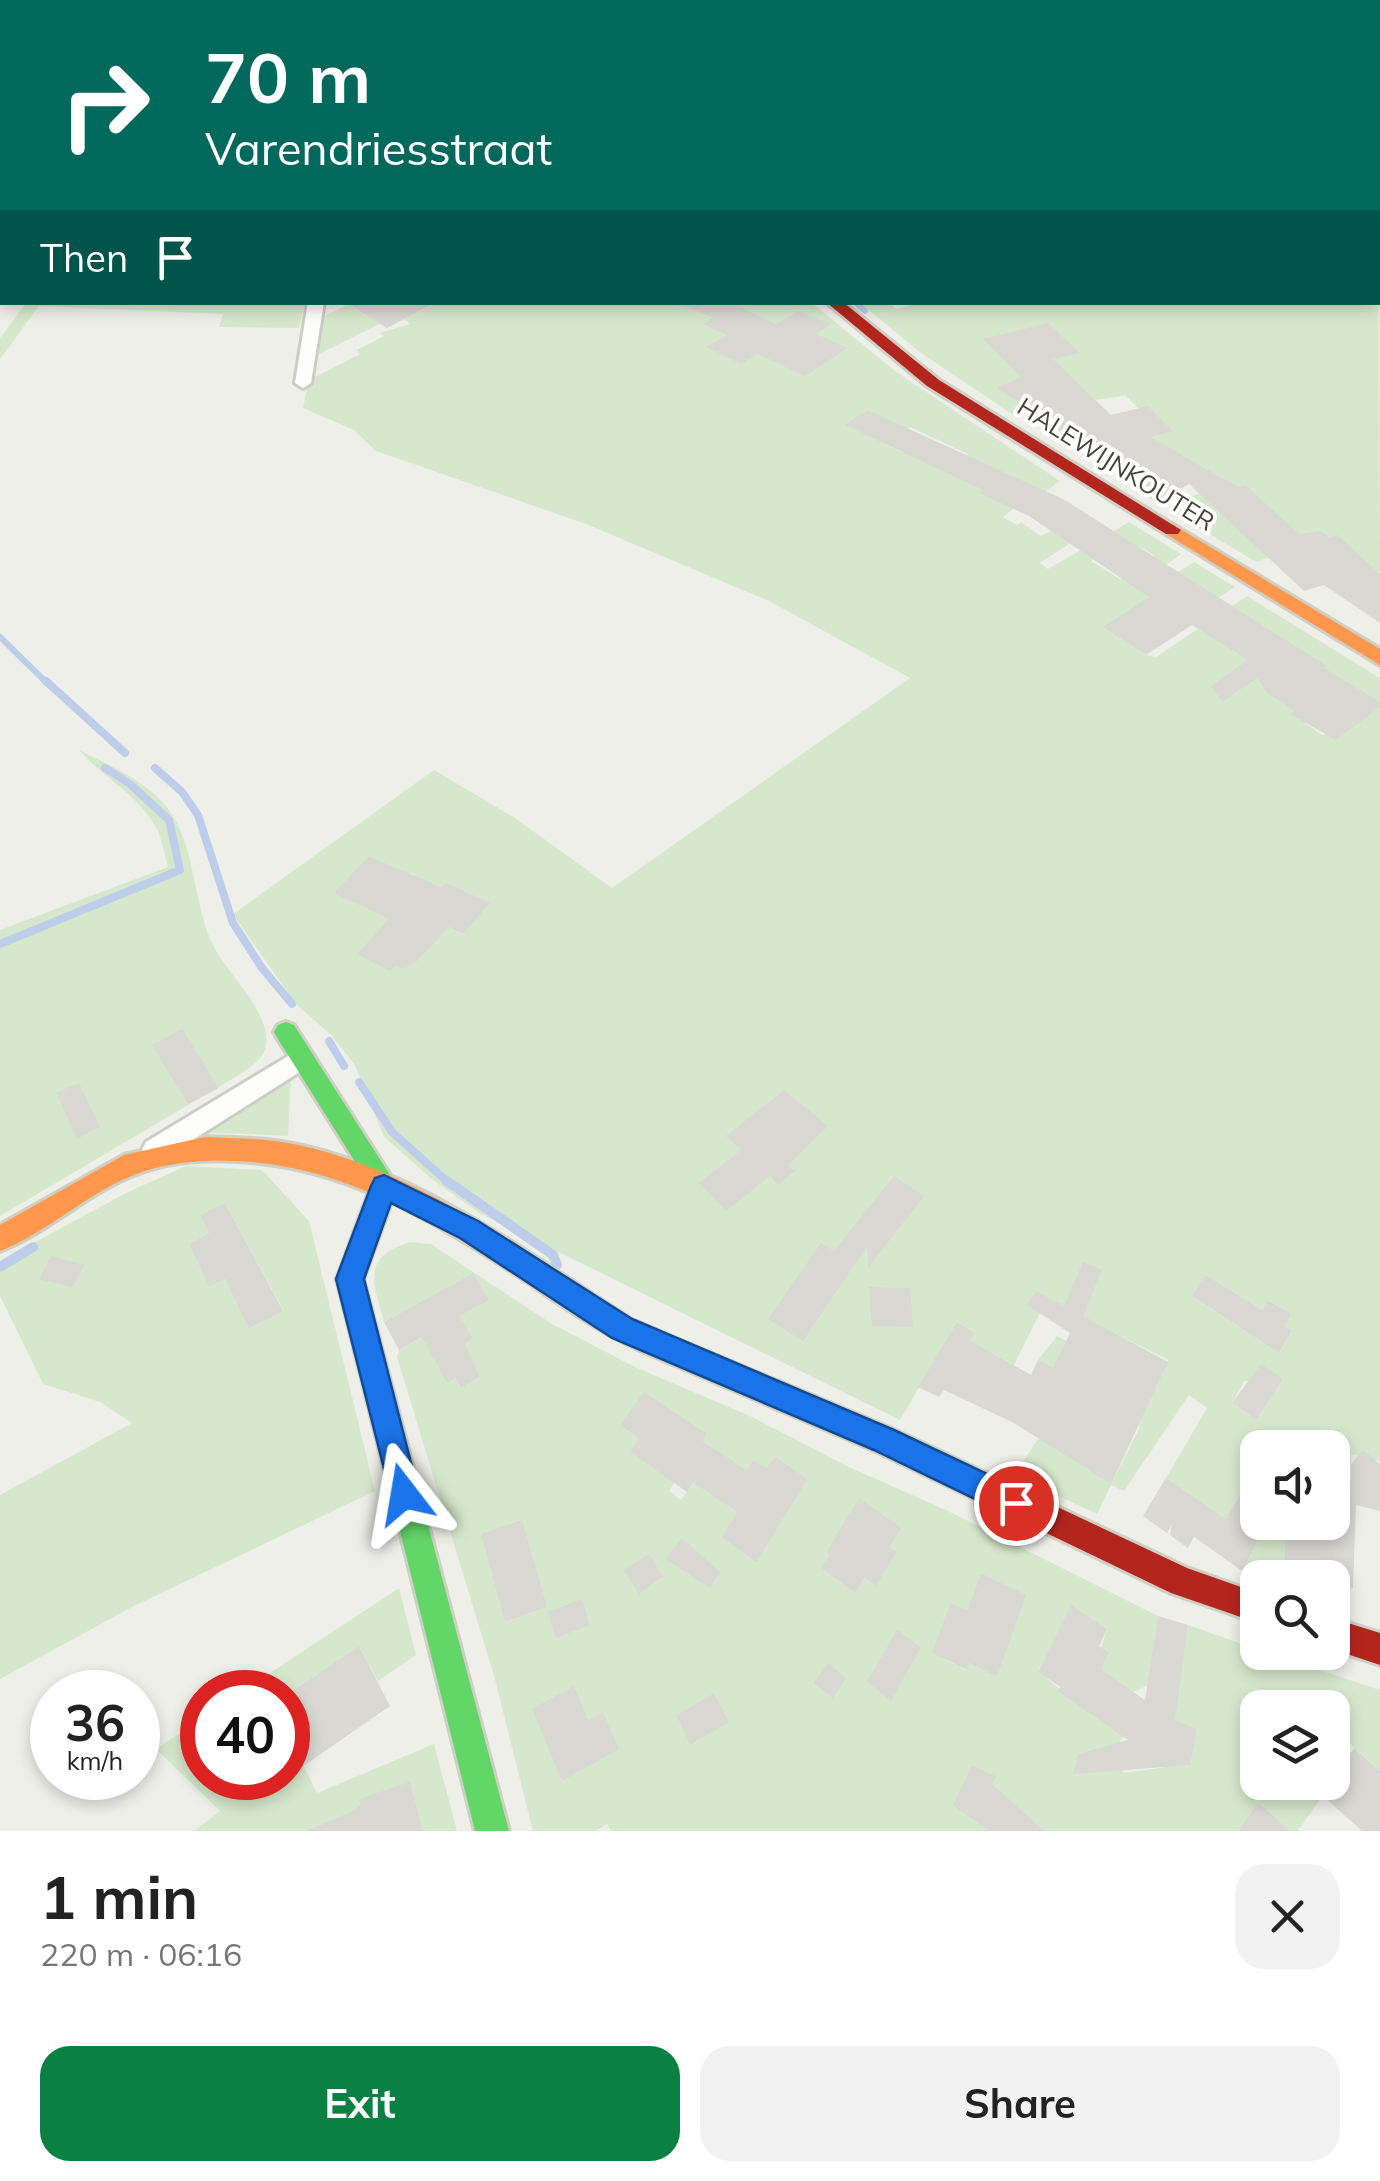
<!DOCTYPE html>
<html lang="en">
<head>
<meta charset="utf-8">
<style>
	body { margin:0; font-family:Mulish,sans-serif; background:#f2f2f2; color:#222; height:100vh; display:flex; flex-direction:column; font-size:38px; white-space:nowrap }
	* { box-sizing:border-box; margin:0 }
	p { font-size:32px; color:#767676 }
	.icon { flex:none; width:55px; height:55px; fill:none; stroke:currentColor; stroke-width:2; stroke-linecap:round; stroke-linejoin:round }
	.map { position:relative; height:1831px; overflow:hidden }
	.panel { display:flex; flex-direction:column; background:#fff; flex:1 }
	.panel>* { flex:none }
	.banner { position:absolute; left:0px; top:0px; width:1380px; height:305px; box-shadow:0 5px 15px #0003; background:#00695c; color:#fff; overflow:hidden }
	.controls { position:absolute; left:1240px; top:1430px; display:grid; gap:20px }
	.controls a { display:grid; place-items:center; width:110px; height:110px; border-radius:20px; background:#fff; box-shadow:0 5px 15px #0003; font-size:50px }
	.speed { position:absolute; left:30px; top:1670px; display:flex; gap:20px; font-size:50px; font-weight:700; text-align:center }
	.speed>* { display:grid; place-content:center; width:130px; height:130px; border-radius:50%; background:#fff; box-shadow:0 5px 15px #0003; line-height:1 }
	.speed small { font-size:25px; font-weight:400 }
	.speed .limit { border:15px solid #d22; background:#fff; color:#111 }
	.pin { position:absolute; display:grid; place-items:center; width:85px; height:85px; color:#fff; margin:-42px; border:5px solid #fff; border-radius:50%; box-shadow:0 2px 10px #0007 }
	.me { position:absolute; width:110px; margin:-55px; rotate:346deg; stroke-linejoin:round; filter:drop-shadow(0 0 8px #0008) }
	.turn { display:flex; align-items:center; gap:35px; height:210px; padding:0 40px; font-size:45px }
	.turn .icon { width:130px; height:130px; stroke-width:2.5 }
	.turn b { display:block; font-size:70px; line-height:85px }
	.then { display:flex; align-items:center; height:95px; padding:0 40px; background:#0003; gap:20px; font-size:38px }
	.round { display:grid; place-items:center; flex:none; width:105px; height:105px; border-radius:30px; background:#f2f2f2 }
	.summary { display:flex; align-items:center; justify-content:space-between; height:170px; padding:0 40px }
	h1 { font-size:60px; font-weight:700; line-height:75px }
	.button { display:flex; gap:20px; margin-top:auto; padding:20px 40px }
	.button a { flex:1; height:115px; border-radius:30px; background:#0b8043; color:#fff; font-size:40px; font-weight:700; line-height:115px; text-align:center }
	.button a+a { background:#f2f2f2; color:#222 }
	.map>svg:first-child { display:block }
	.green { fill:#d6e8cc; fill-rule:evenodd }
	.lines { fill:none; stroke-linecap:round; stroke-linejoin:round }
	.stream-far2 { stroke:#bdcdea; stroke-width:6 }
	.stream-far1 { stroke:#bdcdea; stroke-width:8 }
	.stream { stroke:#bdcdea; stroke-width:10 }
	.building { fill:#d9d8d3 }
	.street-casing { stroke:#cdcdc8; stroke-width:6 }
	.fast-casing { stroke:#cfcfc3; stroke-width:6 }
	.slow-casing { stroke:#cfcfc3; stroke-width:6 }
	.jam-casing { stroke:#cfcfc3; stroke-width:6 }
	.street { fill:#fdfdfc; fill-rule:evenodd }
	.fast { fill:#63d668; fill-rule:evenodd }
	.slow { fill:#ff974d; fill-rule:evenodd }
	.jam { fill:#b3261e; fill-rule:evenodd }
	.route { fill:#1a73e8; stroke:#114b97; stroke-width:2.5 }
	.labels { text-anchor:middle; stroke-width:8; stroke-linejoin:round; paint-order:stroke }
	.far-street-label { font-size:25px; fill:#454337; stroke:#fff }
</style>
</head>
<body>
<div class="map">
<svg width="1380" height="1831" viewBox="0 0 1380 1831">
	<rect width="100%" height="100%" fill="#efefea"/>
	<path class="green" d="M 1378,87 L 1380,571 L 1368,575 L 1333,536 L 1256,562 L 1168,509 L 1225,480 L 1181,454 L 1143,479 L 1163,491 L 1173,485 L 1180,489 L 1158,503 L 1119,480 L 1160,456 L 1128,435 L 1147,417 L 1125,395 C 1084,405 1053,401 1017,379 L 998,388 L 1032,410 L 1015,416 L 921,353 L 860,303 L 890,303 L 896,309 L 925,302 L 1378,302 Z
		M 27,302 L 305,302 L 305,303 L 299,328 L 219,327 L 223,314 L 39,306 L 0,359 L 0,338 Z
		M 684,302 L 692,309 L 704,303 L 812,303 L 895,371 L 1060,481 L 1020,511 L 1014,508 L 1003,517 L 1017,525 L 1021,522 L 1041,536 L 1053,530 L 1072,542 L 1040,563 L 1048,569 L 1129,522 L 1181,554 L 1166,565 L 1178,572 L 1194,562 L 1235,587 L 1218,598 L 1167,605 L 1118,636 L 1145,655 L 1156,657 L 1247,596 L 1380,678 L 1380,702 L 1354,687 L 1305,723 L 1322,735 L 1380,707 L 1380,1461 L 1351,1454 L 1349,1498 L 1333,1493 L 1332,1448 L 1258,1448 L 1257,1493 L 1245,1485 L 1226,1519 L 1166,1478 L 1207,1408 L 1189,1395 L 1124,1491 L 1111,1485 L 1097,1514 L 1014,1475 L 1040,1436 L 1111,1484 L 1140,1427 L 1038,1360 L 1057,1336 L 1155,1390 L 1168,1360 L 1047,1299 L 1014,1365 L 977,1345 L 971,1352 L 970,1330 L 957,1322 L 900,1420 L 481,1214 L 434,1181 L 384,1137 L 355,1065 L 332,1036 L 295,1003 L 233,914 L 434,770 L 515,818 L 612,888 L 910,678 L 769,601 L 586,524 L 376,451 L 354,430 L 303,408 L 309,380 L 360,354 L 357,350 L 384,336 L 380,333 L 410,324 L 404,319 L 429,307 L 423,303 ZM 910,427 L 968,454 L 945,472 L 908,449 L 903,453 L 887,445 ZM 1114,546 L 1130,555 L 1142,548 L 1155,556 L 1120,579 L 1091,561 ZM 368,856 L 397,870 L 399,884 L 410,873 L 438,890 L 446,882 L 489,903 L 463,934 L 391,899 L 334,893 ZM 1206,1275 L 1262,1310 L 1269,1300 L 1290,1314 L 1284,1326 L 1292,1332 L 1279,1353 L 1193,1297 ZM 1283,1379 L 1256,1420 L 1232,1403 L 1244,1381 Z
		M 351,303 L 351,306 L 371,318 L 401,313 L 317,355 L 320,318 Z
		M 79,750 C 111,766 154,784 173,816 C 195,853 194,901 211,941 C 225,972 260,1000 266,1034 C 270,1055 255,1064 239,1075 L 0,1216 L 0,930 L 168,867 C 165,855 162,840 157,829 C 139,795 103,778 79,750 Z
		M 291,1079 L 288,1136 L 199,1132 Z
		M 186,1166 L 262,1170 L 309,1221 L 375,1491 L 132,1607 L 0,1679 L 0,1495 L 132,1423 L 100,1402 L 43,1384 L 0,1296 L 0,1261 L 128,1192 ZM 225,1203 L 283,1310 L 250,1329 L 225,1279 L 209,1287 L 189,1244 L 209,1233 L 201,1215 Z
		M 411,1242 L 431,1244 L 552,1324 L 635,1367 L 750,1416 L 849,1467 L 946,1510 L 1158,1616 L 1148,1685 L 1132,1693 L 1129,1730 L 1120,1741 L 1123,1773 L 1167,1767 L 1188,1625 L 1257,1649 L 1258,1652 L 1268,1653 L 1380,1690 L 1380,1771 L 1347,1741 L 1342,1724 L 1333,1725 L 1332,1708 L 1258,1708 L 1258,1782 L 1331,1783 L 1298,1831 L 1290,1831 L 1258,1802 L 1238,1831 L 1039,1831 L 1041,1827 L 1010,1800 L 990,1831 L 611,1831 L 607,1824 L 596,1831 L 533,1831 L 495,1679 L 397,1357 L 399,1350 L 426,1335 L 461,1388 L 480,1377 L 465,1343 L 472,1339 L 460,1316 L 488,1300 L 473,1273 L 384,1322 C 373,1283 361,1256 411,1242 ZM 707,1434 L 703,1441 L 715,1449 L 681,1500 L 669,1491 L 684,1469 L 653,1468 L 630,1452 L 639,1438 ZM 775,1456 L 808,1479 L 756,1561 L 721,1537 L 737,1512 L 724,1503 L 753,1460 L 766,1468 ZM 859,1499 L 902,1528 L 890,1547 L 897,1552 L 876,1586 L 864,1578 L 854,1592 L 821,1568 L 829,1555 L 826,1552 ZM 482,1534 L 547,1607 L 505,1622 ZM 981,1573 L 1025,1595 L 997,1677 L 969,1663 L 966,1670 L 944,1659 L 951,1602 L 967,1610 ZM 1072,1606 L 1107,1629 L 1082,1708 L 1038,1671 ZM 714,1693 L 728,1722 L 690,1744 L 676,1715 Z
		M 1268,1523 L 1303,1523 L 1284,1566 L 1320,1577 L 1261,1577 L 1242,1571 Z
		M 399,1588 L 416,1655 L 378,1681 L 359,1646 L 288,1694 L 241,1692 Z
		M 202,1718 L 202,1778 L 288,1778 L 288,1735 L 317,1793 L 434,1744 L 457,1831 L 423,1831 L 410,1783 L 359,1799 L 360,1805 L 334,1831 L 194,1831 L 220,1811 L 156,1749 Z"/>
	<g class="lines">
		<path class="stream-far2" d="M 855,302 L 865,311
			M 0,637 L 48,684"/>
		<path class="stream-far1" d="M 46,681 L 125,753
			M 155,768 L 182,792 L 198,815 L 233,923 L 262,968 L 292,1004
			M 0,944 L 180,870 L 169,820 L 130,784 L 105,768
			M 329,1041 L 344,1066
			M 359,1082 L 392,1132 L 450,1184"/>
		<path class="stream" d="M 447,1181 L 553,1255 L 557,1265
			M 0,1267 L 33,1247"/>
	</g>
	<path class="building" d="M 345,302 L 437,302 L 387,328 Z
		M 676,302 L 730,302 L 776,324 L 798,311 L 831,324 L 816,334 L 848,348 L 805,376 L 758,354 L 741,364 L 706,347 L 727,335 L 703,324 L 713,318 Z
		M 1048,323 L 1080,353 L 1053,359 L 1111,415 L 1148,406 L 1173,431 L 1151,437 L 1238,487 L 1245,485 L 1299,534 L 1321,531 L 1329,537 L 1337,535 L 1380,574 L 1380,623 L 1324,585 L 1304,591 L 1189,484 L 1180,489 L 1173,485 L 1163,491 L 1055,428 L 1058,427 L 997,388 L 1021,377 L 983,339 Z
		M 867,410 L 1063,499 L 1327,666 L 1324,668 L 1380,702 L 1380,707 L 1336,740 L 1290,714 L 1295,711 L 1267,693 L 1257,678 L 1222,702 L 1211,686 L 1248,660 L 1192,625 L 1146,655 L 1103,627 L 1149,597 L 1029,516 L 979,493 L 983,490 L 845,425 Z
		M 368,856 L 441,887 L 446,882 L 490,903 L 463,934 L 449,927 L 415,963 L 402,969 L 396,965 L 390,971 L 357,954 L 389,919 L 334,893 Z
		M 182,1029 L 219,1088 L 188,1104 L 152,1045 Z
		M 79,1083 L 100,1127 L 77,1139 L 56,1093 Z
		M 784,1090 L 828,1126 L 788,1165 L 795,1171 L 778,1185 L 770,1176 L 726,1211 L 699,1183 L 741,1150 L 726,1136 Z
		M 894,1176 L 924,1196 L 868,1268 L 867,1246 L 803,1341 L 768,1319 L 821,1243 L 834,1251 Z
		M 225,1203 L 283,1311 L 249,1329 L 225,1279 L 209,1287 L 189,1244 L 209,1233 L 200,1215 Z
		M 51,1256 L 85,1265 L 72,1287 L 39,1279 Z
		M 1083,1262 L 1102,1270 L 1083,1316 L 1168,1362 L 1111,1484 L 1014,1423 L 944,1390 L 939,1397 L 918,1387 L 957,1322 L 975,1333 L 971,1341 L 1031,1375 L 1038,1360 L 1053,1368 L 1070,1333 L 1027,1305 L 1036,1291 L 1064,1306 Z
		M 473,1273 L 489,1300 L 460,1316 L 473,1339 L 465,1343 L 480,1377 L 461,1388 L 455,1378 L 447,1383 L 422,1337 L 399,1350 L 384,1322 Z
		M 1206,1275 L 1262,1310 L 1268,1300 L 1291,1314 L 1284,1326 L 1292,1331 L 1279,1353 L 1192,1296 Z
		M 869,1287 L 910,1288 L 913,1327 L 872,1326 Z
		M 1261,1364 L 1283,1379 L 1256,1420 L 1232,1403 Z
		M 644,1392 L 707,1434 L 703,1441 L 746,1470 L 753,1460 L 766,1468 L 775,1456 L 808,1479 L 756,1562 L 721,1537 L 737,1512 L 693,1482 L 687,1492 L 630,1452 L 639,1438 L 620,1425 Z
		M 1363,1450 L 1380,1464 L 1380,1511 L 1356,1505 L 1353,1588 L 1332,1581 L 1332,1578 L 1284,1567 L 1287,1522 L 1332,1522 L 1332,1493 L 1350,1498 L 1351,1464 Z
		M 1258,1463 L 1258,1522 L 1268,1522 L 1242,1571 L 1194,1537 L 1188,1548 L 1170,1535 L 1172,1524 L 1167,1533 L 1143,1516 L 1166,1478 L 1226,1519 Z
		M 859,1498 L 902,1528 L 890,1547 L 897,1552 L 876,1586 L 864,1578 L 855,1593 L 821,1568 L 829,1555 L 826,1552 Z
		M 522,1520 L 547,1607 L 505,1622 L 481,1534 Z
		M 682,1538 L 720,1572 L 710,1588 L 665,1559 Z
		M 648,1554 L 663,1576 L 639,1594 L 624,1570 Z
		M 981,1573 L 1026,1595 L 997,1677 L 969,1663 L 967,1670 L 932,1653 L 951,1602 L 967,1610 Z
		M 582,1599 L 590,1625 L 556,1638 L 548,1612 Z
		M 1071,1605 L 1107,1629 L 1099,1646 L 1109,1653 L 1101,1669 L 1145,1700 L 1158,1616 L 1188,1625 L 1175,1720 L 1197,1729 L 1190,1765 L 1073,1774 L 1078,1754 L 1128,1740 L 1058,1691 L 1060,1687 L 1038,1672 Z
		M 897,1630 L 921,1647 L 891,1701 L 867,1682 Z
		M 359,1646 L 390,1706 L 302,1767 L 288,1735 L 288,1694 Z
		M 828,1663 L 846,1678 L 833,1698 L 814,1683 Z
		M 574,1686 L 588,1720 L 603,1712 L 619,1749 L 562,1781 L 532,1709 Z
		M 714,1693 L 729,1722 L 690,1745 L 676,1715 Z
		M 1354,1748 L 1380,1771 L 1380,1831 L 1362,1831 L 1323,1796 Z
		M 972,1766 L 996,1776 L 992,1784 L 1045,1831 L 989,1831 L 953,1805 Z
		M 410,1782 L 423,1831 L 307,1831 L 355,1810 L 360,1805 L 359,1799 Z
		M 1258,1802 L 1290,1831 L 1238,1831 Z"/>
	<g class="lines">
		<g class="street-casing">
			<path id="street" d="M 311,0 L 328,0 L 329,2 L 313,2 Z
				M 308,302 L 324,302 L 311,383 L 303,388 L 295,383 Z
				M 300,1049 L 309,1052 L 312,1059 L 309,1066 L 164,1158 L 155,1161 L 146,1158 L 142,1150 L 146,1142 Z"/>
		</g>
		<g class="fast-casing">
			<path id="fast" d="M 286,1022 L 294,1025 L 397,1186 L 363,1279 L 509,1831 L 475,1831 L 337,1279 L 371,1187 L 278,1039 L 274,1032 L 278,1025 Z"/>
		</g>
		<g class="slow-casing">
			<path id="slow" d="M 625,0 L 637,0 L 638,2 L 626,2 Z
				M 1172,524 L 1380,649 L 1380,665 L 1166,534 L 1163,530 Z
				M 205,1137 C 225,1138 246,1138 267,1140 C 393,1153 527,1253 632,1320 L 660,1332 L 664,1341 L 660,1350 L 650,1354 C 605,1336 566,1308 526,1281 C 438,1223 344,1165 236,1161 C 205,1159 169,1162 139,1173 C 89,1191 49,1232 0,1251 L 0,1225 L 124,1155 Z"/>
		</g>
		<g class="jam-casing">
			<path id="jam" d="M 826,302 L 843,302 L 939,380 L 1181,530 L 1178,534 L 1166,534 L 927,386 Z
				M 650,1328 L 894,1430 L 1187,1568 L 1258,1593 L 1258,1623 L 1171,1593 L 874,1450 L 640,1350 L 636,1341 L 640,1332 Z
				M 1332,1618 L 1380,1633 L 1380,1665 L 1332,1649 Z"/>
		</g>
		<use href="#street" class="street"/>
		<use href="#fast" class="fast"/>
		<use href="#slow" class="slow"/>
		<use href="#jam" class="jam"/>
	</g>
	<path class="route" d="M 384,1175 L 478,1221 L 632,1319 L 894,1430 L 1027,1493 L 1031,1503 L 1027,1514 L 1016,1518 L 1006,1514 L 874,1450 L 612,1338 L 460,1238 L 391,1203 L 364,1279 L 419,1494 L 414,1504 L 404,1509 L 393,1504 L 336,1279 L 371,1186 L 375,1178 Z"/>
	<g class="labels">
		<g class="far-street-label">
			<text transform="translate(1116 464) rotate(32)" y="9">HALEWIJNKOUTER</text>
		</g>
	</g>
</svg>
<div class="controls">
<a><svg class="icon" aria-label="sound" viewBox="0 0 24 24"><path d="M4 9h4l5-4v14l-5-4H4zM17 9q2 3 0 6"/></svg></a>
<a><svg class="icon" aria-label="search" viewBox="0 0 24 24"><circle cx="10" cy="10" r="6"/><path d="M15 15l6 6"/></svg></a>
<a><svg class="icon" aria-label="layers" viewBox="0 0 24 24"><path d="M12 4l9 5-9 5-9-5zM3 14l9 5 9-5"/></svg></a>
</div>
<div class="speed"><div>36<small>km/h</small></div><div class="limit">40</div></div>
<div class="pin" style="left:1016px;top:1503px;background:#d93025"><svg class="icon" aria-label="arrive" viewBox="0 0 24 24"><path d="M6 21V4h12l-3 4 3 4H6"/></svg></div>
<svg class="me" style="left:404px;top:1494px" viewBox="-20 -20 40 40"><path d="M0-17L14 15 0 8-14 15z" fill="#1a73e8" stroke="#fff" stroke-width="4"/></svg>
<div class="banner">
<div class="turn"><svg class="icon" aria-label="right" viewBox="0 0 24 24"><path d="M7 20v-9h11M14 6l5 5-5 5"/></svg><div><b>70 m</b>Varendriesstraat</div></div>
<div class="then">Then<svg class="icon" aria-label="arrive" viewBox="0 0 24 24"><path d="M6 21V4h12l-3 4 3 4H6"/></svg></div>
</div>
</div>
<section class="panel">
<div class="summary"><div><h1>1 min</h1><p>220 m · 06:16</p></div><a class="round"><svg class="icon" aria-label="close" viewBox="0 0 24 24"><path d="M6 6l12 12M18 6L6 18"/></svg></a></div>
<div class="button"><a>Exit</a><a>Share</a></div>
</section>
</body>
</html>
